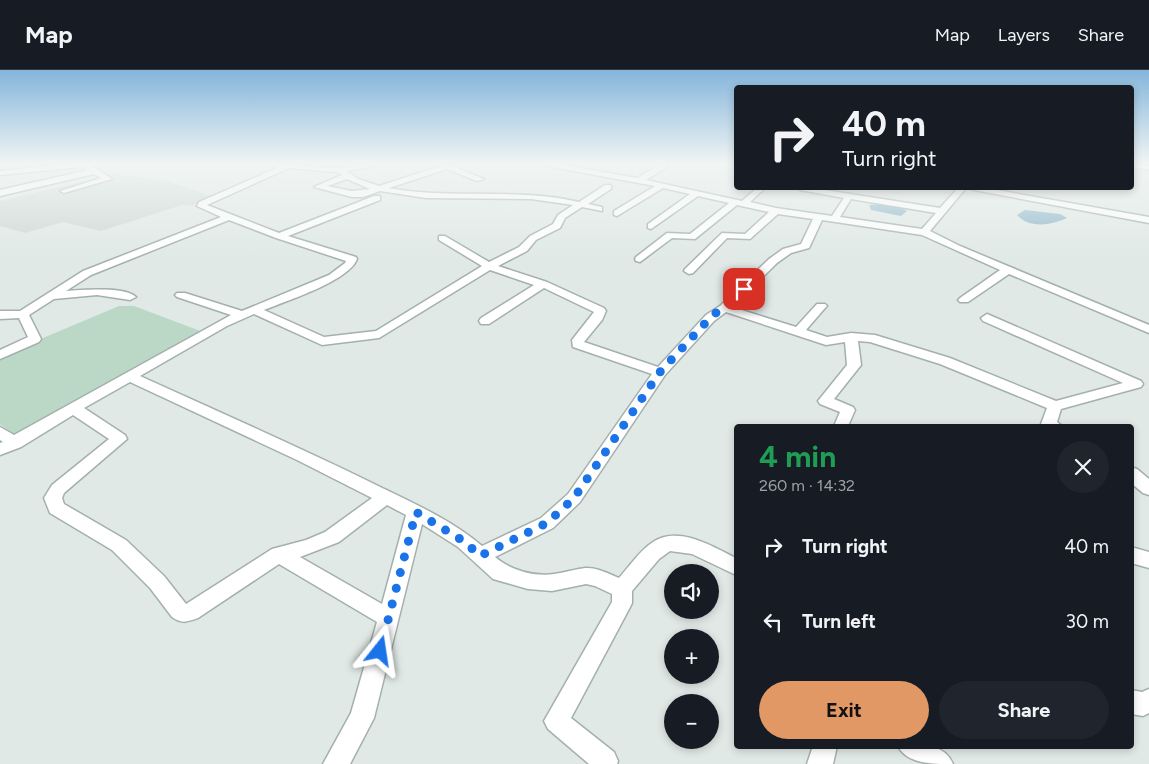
<!DOCTYPE html>
<html lang="en">
<head>
<meta charset="utf-8">
<style>
	body { margin:0; font-family:Figtree,sans-serif; background:#20242c; color:#f1f3f6; height:100vh; display:flex; flex-direction:column; font-size:19px; white-space:nowrap }
	* { box-sizing:border-box; margin:0 }
	p { font-size:16px; color:#9ea1a6 }
	.icon { flex:none; width:28px; height:28px; fill:none; stroke:currentColor; stroke-width:2; stroke-linecap:round; stroke-linejoin:round }
	.map { position:relative; flex:1; overflow:hidden }
	.panel { position:absolute; left:734px; top:354px; width:400px; height:325px; display:flex; flex-direction:column; background:#171b24; border-radius:5px; box-shadow:0 2px 8px #0003 }
	.panel>* { flex:none }
	.guide { position:absolute; left:734px; top:15px; width:400px; height:105px; border-radius:5px; box-shadow:0 2px 8px #0003; background:#171b24; color:#f1f3f6; overflow:hidden }
	.tools { position:absolute; left:664px; top:494px; display:grid; gap:10px }
	.tools a { display:grid; place-items:center; width:55px; height:55px; border-radius:50%; background:#171b24; box-shadow:0 2px 8px #0003; font-size:25px }
	.pin { position:absolute; display:grid; place-items:center; width:42px; height:42px; color:#fff; margin:-21px; border-radius:10px; box-shadow:0 2px 8px #0006 }
	.me { position:absolute; width:55px; margin:-28px; rotate:15deg; stroke-linejoin:round; filter:drop-shadow(0 0 4px #0008) }
	.turn { display:flex; align-items:center; gap:18px; height:105px; padding:0 25px; font-size:22px }
	.turn .icon { width:65px; height:65px; stroke-width:2.5 }
	.turn b { display:block; font-size:35px; line-height:42px }
	.round { display:grid; place-items:center; flex:none; width:52px; height:52px; border-radius:26px; background:#20242c }
	.head { display:flex; align-items:center; justify-content:space-between; height:85px; padding:0 25px }
	h1 { font-size:30px; font-weight:700; line-height:38px; color:#1e9e55 }
	.button { display:flex; gap:10px; margin-top:auto; padding:10px 25px }
	.button a { flex:1; height:58px; border-radius:30px; background:#e29865; color:#111; font-size:20px; font-weight:700; line-height:58px; text-align:center }
	.button a+a { background:#20242c; color:#f1f3f6 }
	ul { padding:0; list-style:none }
	li { display:flex; align-items:center; gap:15px; height:75px; padding:0 25px }
	li div { flex:1 }
	li b { display:block; font-size:19px }
	li em { font-style:normal }
	header { display:flex; align-items:center; gap:30px; box-sizing:border-box; height:70px; padding:0 25px; background:#171b24; border-bottom:1px solid #363941 }
	header strong { font-size:24px }
	nav { display:flex; gap:28px; margin-inline-start:auto; font-size:18px }
	.map>svg:first-child { display:block }
	.built { fill:#ced9d6 }
	.green { fill:#bbd8c7 }
	.water { fill:#8eb6c8 }
	.lines { fill:none; stroke-linecap:round; stroke-linejoin:round }
	.minor-casing { stroke:#a4b0ad; stroke-width:3 }
	.minor { fill:#fff; fill-rule:evenodd }
	.route { stroke:#1a73e8; stroke-width:9; stroke-dasharray:0 16.2 }
</style>
</head>
<body>
<header>
<strong>Map</strong>
<nav><a>Map</a><a>Layers</a><a>Share</a></nav>
</header>
<div class="map">
<svg width="1149" height="694" viewBox="0 0 1149 694">
	<rect width="100%" height="100%" fill="#e0e9e6"/>
	<path class="built" d="M 115,104 L 164,110 L 212,126 L 192,136 L 182,135 L 101,161 L 63,152 L 25,163 L 0,156 L 0,131 Z"/>
	<path class="green" d="M 119,236 L 134,236 L 203,262 L 19,368 L 0,354 L 0,288 L 43,268 Z"/>
	<path class="water" d="M 884,134 L 897,136 L 907,141 L 901,146 L 871,140 L 869,135 Z
		M 1025,140 L 1060,144 L 1067,148 C 1052,155 1029,159 1017,145 Z"/>
	<g class="lines">
		<g class="minor-casing">
			<path id="minor" d="M 67,94 L 89,94 L 112,109 L 64,123 L 60,121 L 101,108 L 94,104 L 0,126 L 0,120 L 88,100 L 82,97 L 0,105 L 0,101 Z
				M 261,94 C 287,92 314,99 340,98 C 353,97 365,94 379,94 L 375,96 L 346,101 L 358,109 L 379,116 L 447,94 L 484,109 L 477,111 L 447,99 L 389,118 C 452,130 516,117 579,132 L 605,115 L 611,115 L 611,119 L 588,134 L 602,137 L 602,141 L 582,137 L 565,148 L 560,158 L 536,170 L 527,181 L 498,196 L 547,212 L 604,238 L 606,241 L 602,250 L 584,272 L 658,297 L 706,245 L 720,236 L 769,189 L 783,179 L 801,174 L 813,149 L 778,144 L 750,169 L 727,168 L 693,203 L 689,204 L 684,201 L 685,199 L 722,163 L 745,164 L 769,142 L 737,135 L 695,169 L 672,168 L 640,192 L 636,191 L 635,189 L 636,187 L 667,163 L 690,164 L 729,133 L 698,126 L 651,159 L 648,158 L 648,154 L 690,124 L 663,118 L 617,146 L 614,145 L 614,141 L 655,116 L 547,96 L 543,94 L 558,94 L 637,108 L 661,94 L 667,94 L 667,97 L 646,110 L 742,131 L 757,118 L 765,118 L 750,132 L 776,138 L 832,146 L 844,128 L 800,120 L 796,118 L 812,118 L 940,138 L 958,118 L 966,118 L 930,161 L 960,176 L 1149,255 L 1149,263 L 1009,204 L 968,232 L 960,232 L 958,230 L 960,228 L 1000,200 L 922,165 L 822,150 L 809,178 L 791,183 L 777,193 L 732,237 L 796,257 L 817,234 L 825,234 L 827,236 L 825,238 L 806,260 L 827,267 L 851,263 L 875,265 L 950,288 L 1056,331 L 1123,313 L 983,251 L 981,248 L 987,244 L 1141,311 L 1143,314 L 1141,317 L 1061,339 L 1057,352 L 1062,356 L 1043,356 L 1041,354 L 1047,338 L 940,294 L 870,272 L 858,271 L 861,295 L 834,329 L 853,337 L 855,340 L 848,356 L 834,356 L 840,342 L 820,334 L 818,331 L 847,295 L 845,272 L 826,275 L 726,242 L 714,251 L 665,305 L 580,432 L 553,458 L 495,487 C 510,500 534,507 554,504 C 564,503 575,499 585,498 C 597,497 609,504 619,508 C 629,497 640,480 653,472 C 679,455 713,477 736,488 L 736,505 L 692,484 L 670,481 L 659,489 L 632,521 L 632,533 L 629,539 L 571,648 L 614,682 L 618,691 L 617,694 L 589,694 L 548,659 L 544,651 L 612,532 L 612,524 L 595,516 L 586,514 L 552,521 L 528,519 L 493,509 L 458,477 L 422,454 L 374,648 L 350,694 L 323,694 L 351,643 L 377,552 L 279,494 L 198,548 C 187,552 182,554 172,547 L 150,518 L 112,480 L 50,443 L 44,428 L 52,415 L 109,369 L 73,345 L 21,377 L 0,385 L 0,373 L 3,372 L 0,370 L 0,357 L 14,365 L 231,245 L 177,227 L 175,225 L 177,223 L 185,223 L 242,241 L 329,205 L 345,193 L 346,191 L 276,168 L 229,150 L 91,205 L 66,221 C 81,220 125,216 136,227 L 130,230 L 97,225 L 54,229 L 29,245 L 41,269 L 39,272 L 0,289 L 0,280 L 28,267 L 19,248 L 0,249 L 0,241 L 20,241 L 83,201 L 221,147 L 197,136 L 199,132 L 279,97 ZM 289,98 L 337,102 L 342,105 L 314,117 L 352,127 L 363,127 L 380,121 L 426,128 L 531,129 L 573,135 L 558,145 L 553,154 L 530,166 L 519,177 L 489,192 L 445,166 L 439,166 L 439,170 L 482,196 L 376,261 L 324,267 L 264,240 C 286,231 349,211 357,189 L 356,187 L 288,166 L 380,130 L 380,126 L 374,126 L 279,163 L 207,135 ZM 347,109 L 370,119 L 352,121 L 327,116 ZM 851,129 L 936,143 L 922,159 L 840,147 ZM 490,200 L 534,215 L 481,248 L 479,251 L 481,254 L 489,254 L 544,218 L 594,242 L 572,270 L 573,277 L 652,304 L 568,424 L 541,448 L 482,476 C 448,447 404,429 364,409 C 290,373 215,340 140,306 L 227,256 L 254,244 L 322,275 L 379,268 ZM 130,312 L 297,390 L 372,428 L 325,462 L 306,470 L 272,479 L 186,534 L 164,506 L 126,470 L 64,434 L 62,428 L 64,423 L 127,369 L 125,365 L 84,338 ZM 387,435 L 406,445 L 382,534 L 300,487 L 339,472 Z
				M 1131,94 L 1149,96 L 1149,100 L 1131,97 Z
				M 970,118 L 985,118 L 1149,147 L 1149,153 L 974,120 Z
				M 1131,397 L 1137,399 L 1149,409 L 1149,425 L 1143,423 L 1131,413 Z
				M 1131,477 L 1149,482 L 1149,498 L 1131,493 Z
				M 1149,619 L 1149,643 L 1143,646 L 1131,644 L 1131,620 L 1142,622 Z
				M 813,676 L 837,676 L 833,694 L 807,694 Z
				M 898,676 C 918,676 943,671 953,694 C 932,694 907,694 898,676 Z"/>
		</g>
		<use href="#minor" class="minor"/>
	</g>
	<linearGradient id="sky" x2="0" y2="1"><stop stop-color="#84b5db"/><stop offset="0.49" stop-color="#f1f5f4"/><stop offset="1" stop-color="#f1f5f4" stop-opacity="0"/></linearGradient>
	<rect width="1149" height="191" fill="url(#sky)"/>
	<g class="lines">
		<path class="route" d="M 380,581 L 416,442 L 465,472 L 480,486 L 547,453 L 574,428 L 660,302 L 710,248 L 744,219"/>
	</g>
</svg>
<div class="tools">
<a><svg class="icon" aria-label="sound" viewBox="0 0 24 24"><path d="M4 9h4l5-4v14l-5-4H4zM17 9q2 3 0 6"/></svg></a>
<a>+</a>
<a>−</a>
</div>
<div class="pin" style="left:744px;top:219px;background:#d93025"><svg class="icon" aria-label="arrive" viewBox="0 0 24 24"><path d="M6 21V4h12l-3 4 3 4H6"/></svg></div>
<svg class="me" style="left:380px;top:581px" viewBox="-20 -20 40 40"><path d="M0-17L14 15 0 8-14 15z" fill="#1a73e8" stroke="#fff" stroke-width="4"/></svg>
<div class="guide">
<div class="turn"><svg class="icon" aria-label="right" viewBox="0 0 24 24"><path d="M7 20v-9h11M14 6l5 5-5 5"/></svg><div><b>40 m</b>Turn right</div></div>
</div>
<section class="panel">
<div class="head"><div><h1>4 min</h1><p>260 m · 14:32</p></div><a class="round"><svg class="icon" aria-label="close" viewBox="0 0 24 24"><path d="M6 6l12 12M18 6L6 18"/></svg></a></div>
<ul>
<li><svg class="icon" aria-label="right" viewBox="0 0 24 24"><path d="M7 20v-9h11M14 6l5 5-5 5"/></svg><div><b>Turn right</b></div><em>40 m</em></li>
<li><svg class="icon" aria-label="left" viewBox="0 0 24 24"><path d="M17 20v-9H6M10 6l-5 5 5 5"/></svg><div><b>Turn left</b></div><em>30 m</em></li>
</ul>
<div class="button"><a>Exit</a><a>Share</a></div>
</section>
</div>
</body>
</html>
